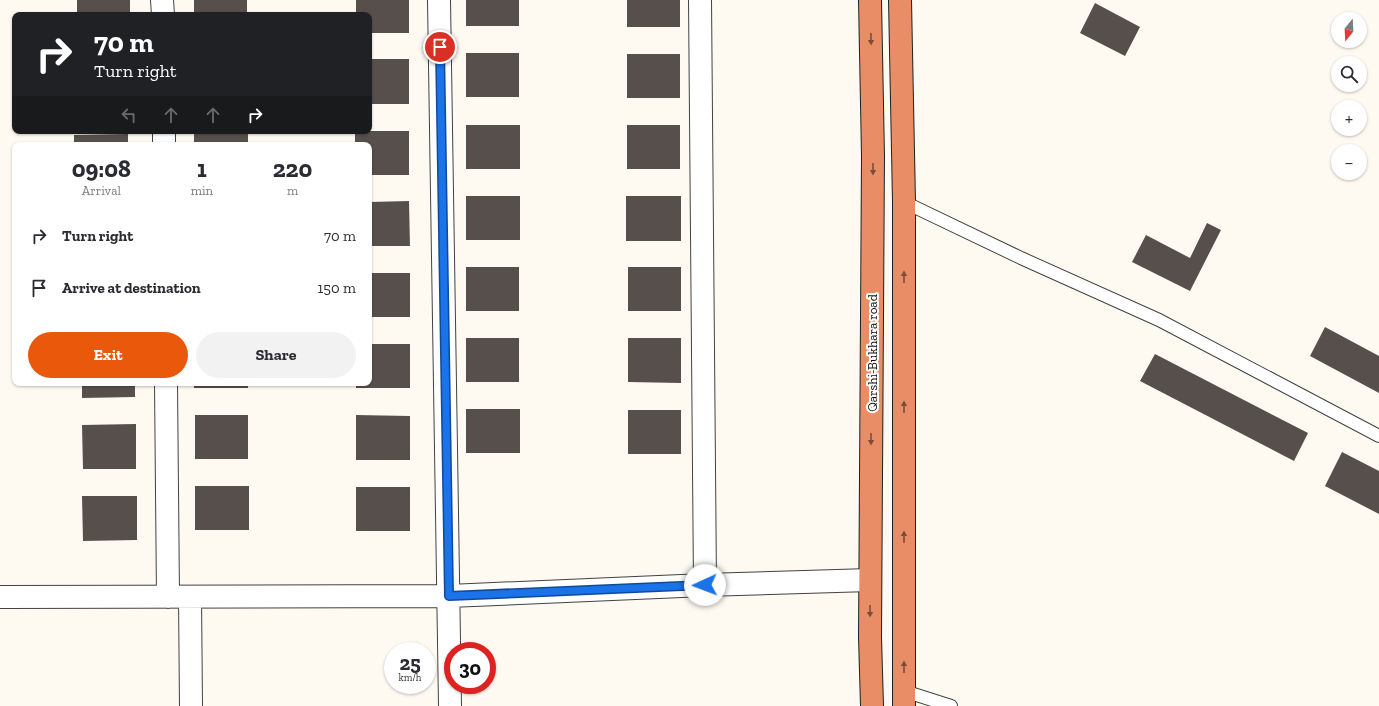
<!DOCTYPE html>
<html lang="en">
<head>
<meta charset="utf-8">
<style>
	body { margin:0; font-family:"Zilla Slab",serif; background:#f2f2f3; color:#2b2b33; height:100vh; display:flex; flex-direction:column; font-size:15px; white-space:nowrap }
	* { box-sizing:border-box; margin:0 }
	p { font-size:13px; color:#7c7c81 }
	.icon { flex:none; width:22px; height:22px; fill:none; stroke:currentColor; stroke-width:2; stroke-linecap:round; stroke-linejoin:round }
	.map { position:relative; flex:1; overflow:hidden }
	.sheet { position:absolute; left:12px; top:142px; width:360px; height:244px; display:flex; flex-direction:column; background:#fff; border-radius:8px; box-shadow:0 1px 3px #0004 }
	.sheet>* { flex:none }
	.guide { position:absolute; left:12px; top:12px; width:360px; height:122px; border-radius:8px; box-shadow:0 1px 3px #0004; background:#202124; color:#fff; overflow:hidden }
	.needle { width:26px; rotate:198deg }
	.buttons { position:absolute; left:1331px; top:12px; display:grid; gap:8px }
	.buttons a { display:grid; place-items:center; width:36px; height:36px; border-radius:50%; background:#fff; box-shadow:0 1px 3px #0004; font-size:20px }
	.speed { position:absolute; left:384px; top:642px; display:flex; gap:8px; font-size:20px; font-weight:700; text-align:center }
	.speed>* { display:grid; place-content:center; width:52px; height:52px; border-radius:50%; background:#fff; box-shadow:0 1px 3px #0004; line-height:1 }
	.speed small { font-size:10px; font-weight:400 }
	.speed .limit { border:6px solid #d22; background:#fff; color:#111 }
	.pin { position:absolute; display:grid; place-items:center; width:34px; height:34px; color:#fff; margin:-17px; border:2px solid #fff; border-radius:50%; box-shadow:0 1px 4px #0007 }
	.me { position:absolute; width:44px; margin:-22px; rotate:268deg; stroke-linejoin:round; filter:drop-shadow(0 0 3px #0008) }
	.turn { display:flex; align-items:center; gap:14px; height:84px; padding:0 16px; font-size:18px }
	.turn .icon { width:52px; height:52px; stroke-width:2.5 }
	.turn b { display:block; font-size:28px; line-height:34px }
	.lanes { display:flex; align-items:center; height:38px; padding:0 16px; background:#0003; justify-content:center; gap:20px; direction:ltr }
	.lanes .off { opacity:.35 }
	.eta { display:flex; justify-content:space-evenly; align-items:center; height:68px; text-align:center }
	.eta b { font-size:24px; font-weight:700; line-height:28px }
	.button { display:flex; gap:8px; margin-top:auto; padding:8px 16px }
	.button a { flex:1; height:46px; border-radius:24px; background:#ea580c; color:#fff; font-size:16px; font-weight:700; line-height:46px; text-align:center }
	.button a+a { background:#f2f2f3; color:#2b2b33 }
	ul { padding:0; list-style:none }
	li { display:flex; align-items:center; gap:12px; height:52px; padding:0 16px }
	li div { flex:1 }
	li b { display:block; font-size:15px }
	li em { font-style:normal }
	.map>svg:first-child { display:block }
	.building { fill:#574f4c }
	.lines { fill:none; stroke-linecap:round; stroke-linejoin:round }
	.lane-casing { stroke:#424242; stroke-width:14 }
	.street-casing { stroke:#424242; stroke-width:24 }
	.highway-casing { stroke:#202020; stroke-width:24 }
	.lane { stroke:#fff; stroke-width:12 }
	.street { stroke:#fff; stroke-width:22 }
	.highway { stroke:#e88d65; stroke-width:22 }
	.oneway { fill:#7c4e3a }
	.route-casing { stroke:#114b97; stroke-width:10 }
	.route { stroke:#1a73e8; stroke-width:7 }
	.labels { text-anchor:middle; stroke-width:4; stroke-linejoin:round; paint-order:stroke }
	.street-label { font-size:13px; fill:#0f0f0f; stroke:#fff }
</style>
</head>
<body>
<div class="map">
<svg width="1379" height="706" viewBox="0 0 1379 706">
	<rect width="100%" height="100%" fill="#fefaf2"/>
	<path class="building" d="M 77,0 L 130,0 L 130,15 L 77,15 Z
		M 194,0 L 247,0 L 247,15 L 194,15 Z
		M 356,0 L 409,0 L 409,33 L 369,33 L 369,15 L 356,15 Z
		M 466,0 L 519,0 L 519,26 L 466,26 Z
		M 627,0 L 680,0 L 680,27 L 627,27 Z
		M 1095,3 L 1140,27 L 1125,56 L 1080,33 Z
		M 466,53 L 519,53 L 519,97 L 466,97 Z
		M 627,54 L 680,54 L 680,98 L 627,98 Z
		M 369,59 L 409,59 L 409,104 L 369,104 Z
		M 466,125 L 520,125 L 520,169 L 466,169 Z
		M 627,125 L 680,125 L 680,169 L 627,169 Z
		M 194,131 L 248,131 L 248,145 L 194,145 Z
		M 355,131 L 409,131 L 409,175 L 369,175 L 369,145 L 355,145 Z
		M 128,134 L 128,145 L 74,145 L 74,135 Z
		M 466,196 L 520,196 L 520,240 L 466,240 Z
		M 626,196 L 681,196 L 681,241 L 626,241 Z
		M 409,201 L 410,246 L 369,246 L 369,202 Z
		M 1207,223 L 1221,230 L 1190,291 L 1132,262 L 1146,235 L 1190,258 Z
		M 466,267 L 519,267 L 519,311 L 466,311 Z
		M 628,267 L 681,267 L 681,311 L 628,311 Z
		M 369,273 L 410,273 L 410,317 L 369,317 Z
		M 1325,327 L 1379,356 L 1379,393 L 1310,356 Z
		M 466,338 L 519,338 L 519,382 L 466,382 Z
		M 628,338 L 681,338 L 681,383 L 628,382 Z
		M 369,344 L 410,344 L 410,388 L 356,388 L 356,383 L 369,383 Z
		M 1155,354 L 1308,433 L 1294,461 L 1140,381 Z
		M 82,383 L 135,383 L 135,397 L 82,398 Z
		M 194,383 L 248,383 L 248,388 L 194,388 Z
		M 466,409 L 520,409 L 520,453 L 466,453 Z
		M 628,410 L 681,410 L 681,454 L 628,454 Z
		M 195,415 L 248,415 L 248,459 L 195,459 Z
		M 356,415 L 410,416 L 410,460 L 356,460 Z
		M 136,424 L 136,469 L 83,469 L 82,425 Z
		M 1342,452 L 1379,471 L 1379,514 L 1325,486 Z
		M 195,486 L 249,486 L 249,530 L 195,530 Z
		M 356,487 L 410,487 L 410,531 L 356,531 Z
		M 82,496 L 137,496 L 137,540 L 83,541 Z"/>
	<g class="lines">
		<g class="lane-casing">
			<path id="lane" d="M 904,202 L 1021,258 L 1159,320 L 1379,436
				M 904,691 L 951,706"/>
		</g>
		<g class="street-casing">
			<path id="street" d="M 162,0 L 163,15
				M 439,0 L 450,706
				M 700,0 L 705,585
				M 164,131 L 164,145
				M 166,383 L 168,597
				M 0,597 L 449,596 L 705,585 L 870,580
				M 190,597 L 191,706"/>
		</g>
		<g class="highway-casing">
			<path id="highway" d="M 870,0 L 873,156 L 870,637 L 872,706
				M 900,0 L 904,202 L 904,706"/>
		</g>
		<use href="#lane" class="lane"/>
		<use href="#street" class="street"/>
		<use href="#highway" class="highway"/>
	</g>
	<defs><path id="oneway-solid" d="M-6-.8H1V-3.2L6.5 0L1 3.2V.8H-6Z"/></defs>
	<g class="oneway">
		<use href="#oneway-solid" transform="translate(871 39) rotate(89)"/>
		<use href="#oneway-solid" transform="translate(873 169) rotate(90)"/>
		<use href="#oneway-solid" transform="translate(904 277) rotate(-90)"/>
		<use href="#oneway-solid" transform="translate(904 407) rotate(-90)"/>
		<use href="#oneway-solid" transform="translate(871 439) rotate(90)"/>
		<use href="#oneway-solid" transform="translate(904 537) rotate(-90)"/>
		<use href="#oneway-solid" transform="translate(870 611) rotate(90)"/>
		<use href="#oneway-solid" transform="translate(904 667) rotate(-90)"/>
	</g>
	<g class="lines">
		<g class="route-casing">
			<path id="route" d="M 440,47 L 449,596 L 705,585"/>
		</g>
		<use href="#route" class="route"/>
	</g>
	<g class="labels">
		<g class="street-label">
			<text transform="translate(872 353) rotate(-90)" y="5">Qarshi-Bukhara road</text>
		</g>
	</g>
</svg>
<div class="buttons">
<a><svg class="needle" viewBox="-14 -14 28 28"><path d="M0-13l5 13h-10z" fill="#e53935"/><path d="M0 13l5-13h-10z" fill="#7c7c81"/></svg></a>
<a><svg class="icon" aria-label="search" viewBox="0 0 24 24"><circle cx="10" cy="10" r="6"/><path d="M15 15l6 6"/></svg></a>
<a>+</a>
<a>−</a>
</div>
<div class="speed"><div>25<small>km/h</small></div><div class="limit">30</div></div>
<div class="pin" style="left:440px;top:47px;background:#d93025"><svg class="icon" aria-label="arrive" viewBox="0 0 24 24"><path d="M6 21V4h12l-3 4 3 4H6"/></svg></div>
<svg class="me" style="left:705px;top:585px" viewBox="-20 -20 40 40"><circle r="19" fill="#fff"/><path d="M0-13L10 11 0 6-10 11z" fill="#1a73e8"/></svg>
<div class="guide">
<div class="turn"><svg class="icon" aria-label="right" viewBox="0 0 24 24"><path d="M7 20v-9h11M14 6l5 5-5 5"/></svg><div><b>70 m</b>Turn right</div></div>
<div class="lanes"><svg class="icon off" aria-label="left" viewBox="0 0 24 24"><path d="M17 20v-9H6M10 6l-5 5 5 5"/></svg><svg class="icon off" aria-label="ahead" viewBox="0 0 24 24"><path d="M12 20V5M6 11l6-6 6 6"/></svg><svg class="icon off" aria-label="ahead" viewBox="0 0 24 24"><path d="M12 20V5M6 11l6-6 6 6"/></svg><svg class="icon" aria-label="right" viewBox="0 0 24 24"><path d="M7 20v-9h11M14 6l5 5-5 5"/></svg></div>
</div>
<section class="sheet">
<div class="eta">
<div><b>09:08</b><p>Arrival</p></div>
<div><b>1</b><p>min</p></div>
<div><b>220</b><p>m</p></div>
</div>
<ul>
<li><svg class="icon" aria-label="right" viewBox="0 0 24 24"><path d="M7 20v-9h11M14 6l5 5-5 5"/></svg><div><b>Turn right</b></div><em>70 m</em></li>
<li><svg class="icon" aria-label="arrive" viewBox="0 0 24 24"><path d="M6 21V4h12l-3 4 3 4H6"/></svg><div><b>Arrive at destination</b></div><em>150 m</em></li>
</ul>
<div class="button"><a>Exit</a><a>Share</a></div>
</section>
</div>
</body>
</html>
